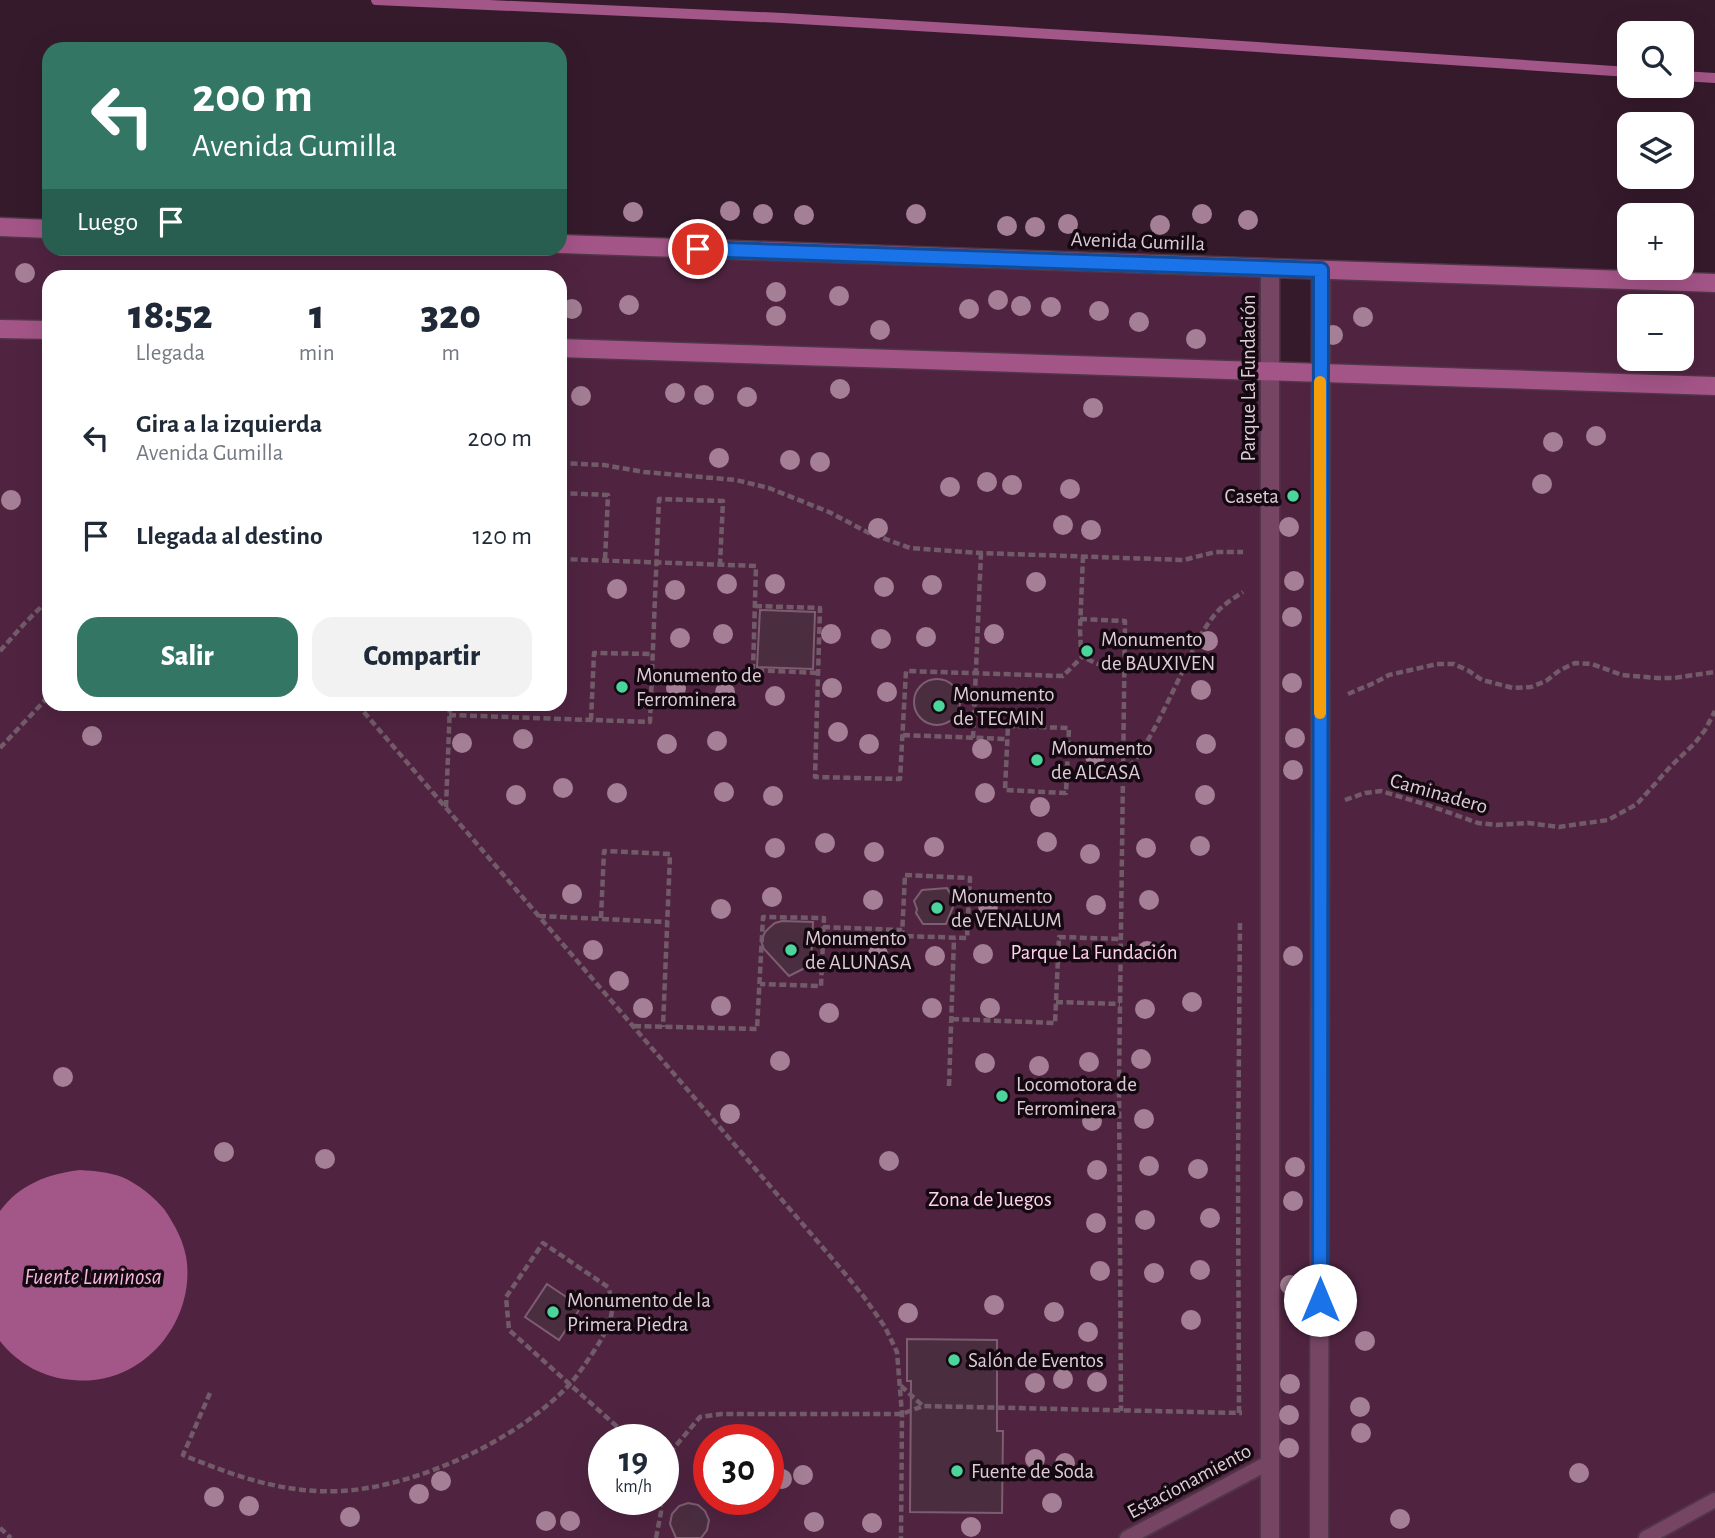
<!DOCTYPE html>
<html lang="es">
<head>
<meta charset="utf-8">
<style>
	body { margin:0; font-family:"Alegreya Sans",sans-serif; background:#f2f2f3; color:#1f2937; height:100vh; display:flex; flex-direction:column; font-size:26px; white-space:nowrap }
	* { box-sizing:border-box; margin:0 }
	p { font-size:23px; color:#747a83 }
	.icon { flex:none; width:38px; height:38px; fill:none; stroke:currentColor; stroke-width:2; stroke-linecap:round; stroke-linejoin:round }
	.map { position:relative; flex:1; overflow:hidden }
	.side { position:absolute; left:42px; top:270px; width:525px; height:441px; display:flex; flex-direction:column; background:#fff; border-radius:21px; box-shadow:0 7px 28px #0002 }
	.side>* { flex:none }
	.banner { position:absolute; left:42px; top:42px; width:525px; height:214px; border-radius:21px; box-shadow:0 7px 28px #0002; background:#337664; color:#fff; overflow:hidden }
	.controls { position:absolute; left:1617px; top:21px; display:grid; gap:14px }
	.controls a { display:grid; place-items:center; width:77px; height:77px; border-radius:14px; background:#fff; box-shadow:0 7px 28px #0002; font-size:35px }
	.speed { position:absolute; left:588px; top:1424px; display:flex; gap:14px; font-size:35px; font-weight:700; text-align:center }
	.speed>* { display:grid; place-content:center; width:91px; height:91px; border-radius:50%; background:#fff; box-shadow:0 7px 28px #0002; line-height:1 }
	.speed small { font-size:18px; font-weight:400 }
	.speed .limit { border:10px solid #d22; background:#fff; color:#111 }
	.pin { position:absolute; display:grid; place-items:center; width:60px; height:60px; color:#fff; margin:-30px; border:4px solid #fff; border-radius:50%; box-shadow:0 2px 7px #0007 }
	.me { position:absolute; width:77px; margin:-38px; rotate:0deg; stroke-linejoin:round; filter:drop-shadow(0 0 5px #0008) }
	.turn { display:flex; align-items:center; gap:24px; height:147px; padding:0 35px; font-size:32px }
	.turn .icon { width:91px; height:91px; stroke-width:2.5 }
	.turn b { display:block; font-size:49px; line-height:60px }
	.then { display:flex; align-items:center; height:66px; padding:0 35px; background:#0003; gap:14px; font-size:26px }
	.eta { display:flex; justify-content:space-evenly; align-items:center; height:119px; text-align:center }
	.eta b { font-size:42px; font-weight:800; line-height:49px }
	.button { display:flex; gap:14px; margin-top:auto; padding:14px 35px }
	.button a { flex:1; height:80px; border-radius:21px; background:#337664; color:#fff; font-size:28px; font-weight:800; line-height:80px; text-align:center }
	.button a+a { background:#f2f2f3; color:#1f2937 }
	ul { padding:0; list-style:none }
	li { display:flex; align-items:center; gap:21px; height:98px; padding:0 35px }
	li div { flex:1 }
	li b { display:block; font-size:26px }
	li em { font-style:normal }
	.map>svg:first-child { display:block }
	.green { fill:#502441; fill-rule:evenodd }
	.water { fill:#a35688 }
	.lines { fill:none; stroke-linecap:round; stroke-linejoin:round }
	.stream { stroke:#a35688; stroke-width:10 }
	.building { fill:#4a2e40; stroke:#7d5d70; stroke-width:2 }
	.service-casing { stroke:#503646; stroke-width:18 }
	.minor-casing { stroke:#503646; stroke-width:21 }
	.secondary-casing { stroke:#503646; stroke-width:21 }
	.path { stroke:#725b69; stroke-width:4.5; stroke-dasharray:7 3.5; stroke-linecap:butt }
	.service { stroke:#764564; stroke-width:14 }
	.minor { stroke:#764564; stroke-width:18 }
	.secondary { stroke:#a45588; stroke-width:18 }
	.tree { fill:#a47f95 }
	.route-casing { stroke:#114b97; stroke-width:18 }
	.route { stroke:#1a73e8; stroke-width:12 }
	.slow { stroke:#f59e0b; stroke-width:12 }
	.poi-dot { fill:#4bd49c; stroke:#150911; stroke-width:2.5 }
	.labels { text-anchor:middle; stroke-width:7; stroke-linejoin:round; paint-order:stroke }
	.street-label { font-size:21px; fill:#ddcbd5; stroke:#150911 }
	.poi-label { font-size:21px; fill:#ddcbd5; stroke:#150911; text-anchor:start }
	.park-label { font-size:21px; fill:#fed1eb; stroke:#150911 }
	.water-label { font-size:23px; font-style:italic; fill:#f5b5dc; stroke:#150911 }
</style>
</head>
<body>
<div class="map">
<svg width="1715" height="1538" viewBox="0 0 1715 1538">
	<rect width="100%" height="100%" fill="#351a2b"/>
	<path class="green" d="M 0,233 L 49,234 L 49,248 L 524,249 L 1268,271 L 1267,368 L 560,342 L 560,276 L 49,276 L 49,324 L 0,322 Z
		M 1325,273 L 1715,288 L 1715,380 L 1323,369 ZM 1629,306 L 1682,306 L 1682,359 L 1629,359 Z
		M 0,329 L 49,330 L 49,704 L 560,704 L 560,348 L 1715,386 L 1715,1538 L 0,1538 ZM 604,1440 L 663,1440 L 663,1500 L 604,1500 ZM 709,1440 L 768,1440 L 768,1500 L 709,1500 Z"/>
	<path class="water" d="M 80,1170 C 94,1171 108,1172 122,1177 C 138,1184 153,1196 164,1209 C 175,1225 185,1243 187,1263 C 193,1327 139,1387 73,1380 C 44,1378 18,1364 0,1341 L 0,1211 C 20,1184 48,1174 80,1170 Z"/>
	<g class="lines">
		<path class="stream" d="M 376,0 L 783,18 L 1167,41 L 1629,72
			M 1682,76 L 1715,78"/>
	</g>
	<path class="building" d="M 760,610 L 815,612 L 813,669 L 757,667 Z
		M914 702a23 23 0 1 1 46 0a23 23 0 1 1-46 0Z
		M 947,888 L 955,902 L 946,924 L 923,924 L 916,913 L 917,909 L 914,901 L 922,890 Z
		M 782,921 L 813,922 L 811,965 L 789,976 L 764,949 L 761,941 L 765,932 L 769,928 L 775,923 Z
		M 547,1284 L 581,1307 L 559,1340 L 525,1317 Z
		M 907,1339 L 997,1340 L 997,1431 L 1003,1431 L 1002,1513 L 910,1512 L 911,1381 L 907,1381 Z
		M 688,1503 L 698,1505 L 705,1511 L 709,1520 L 707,1530 L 701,1538 L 676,1538 L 670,1524 L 672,1514 L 679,1506 Z"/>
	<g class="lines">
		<g class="service-casing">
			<path id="service" d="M 1127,1538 L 1270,1462
				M 1646,1538 L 1715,1500"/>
		</g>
		<g class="minor-casing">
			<path id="minor" d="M 1270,268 L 1270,1538
				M 1319,1538 L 1321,270"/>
		</g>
		<g class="secondary-casing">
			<path id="secondary" d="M 0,227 L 49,229
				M 560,244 L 1715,283
				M 0,329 L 49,330
				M 560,348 L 1715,386"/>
		</g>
		<path class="path" d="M 560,463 L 604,465 L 644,472 L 736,480 L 769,488 L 829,512 L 869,533 L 910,548 L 981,553 L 1184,560 L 1215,552 L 1243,552
			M 560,493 L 608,495 L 605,560
			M 1083,556 L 1080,630 L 1081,650 L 1087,659 L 1098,664 L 1124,665
			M 560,559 L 756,566 L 753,670 L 819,673
			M 755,606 L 820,608 L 815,777 L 900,779 L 906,671 L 1063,676 L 1084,655
			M 1080,619 L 1125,621 L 1119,1081 L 1121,1411
			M 0,651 L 24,624 L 49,599
			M 1348,694 L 1374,683 L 1389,675 L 1437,664 L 1454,664 L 1469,671 L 1482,680 L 1513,688 L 1531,687 L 1546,681 L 1560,670 L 1575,663 L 1592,664 L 1622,675 L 1657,678 L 1674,678 L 1715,672
			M 357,704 L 842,1270 L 864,1297 L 885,1327 L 897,1352 L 902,1414 L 901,1538
			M 449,715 L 650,722 L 659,499 L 723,501 L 720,564
			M 591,720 L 594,653 L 653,654
			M 1008,726 L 1069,728 L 1066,793 L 1005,790 Z
			M 903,735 L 1007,739
			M 973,738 L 981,553
			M 0,748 L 49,696
			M 1123,775 C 1152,742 1167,701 1187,663 C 1195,645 1204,627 1217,612 C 1224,604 1234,598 1243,592
			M 1345,800 L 1365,793 L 1381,791 L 1428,805 L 1478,823 L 1496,825 L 1528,823 L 1559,827 L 1608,820 L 1637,804 L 1671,766 L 1695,743 L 1705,730 L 1715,711
			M 446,807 L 450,704
			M 905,875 L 970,878 L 967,938 L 902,936 Z
			M 539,916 L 667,922
			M 601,918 L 604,851 L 670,854 L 663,1027
			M 823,927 L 902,930
			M 1056,1002 L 1120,1004
			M 952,1019 L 1055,1023 L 1059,937 L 1121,939
			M 634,1026 L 757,1029 L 763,917 L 824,918 L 821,986 L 760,984
			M 949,1086 L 954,938
			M 901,1386 L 923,1406
			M 210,1393 L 183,1455 C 234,1476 285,1494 342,1491 C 418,1486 516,1441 569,1385 C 578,1375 586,1363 594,1351 C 608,1329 618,1313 608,1287 L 543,1243 L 506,1297 L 509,1330 L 632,1440
			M 1239,1413 L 1238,1169 L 1240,921
			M 663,1461 L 700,1417 L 721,1414 L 902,1414 L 923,1406 L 1242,1413
			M 0,1528 L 11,1538
			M 656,1538 L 661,1512 L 660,1500"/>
		<use href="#service" class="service"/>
		<use href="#minor" class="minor"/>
		<use href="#secondary" class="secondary"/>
	</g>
	<g class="tree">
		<circle cx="730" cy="211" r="10"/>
		<circle cx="633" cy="212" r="10"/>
		<circle cx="763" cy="214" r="10"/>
		<circle cx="916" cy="214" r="10"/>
		<circle cx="1202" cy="214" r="10"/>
		<circle cx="804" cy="215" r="10"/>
		<circle cx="1248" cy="220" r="10"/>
		<circle cx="1068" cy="224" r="10"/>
		<circle cx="1160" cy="225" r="10"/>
		<circle cx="1007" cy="226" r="10"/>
		<circle cx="1035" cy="227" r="10"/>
		<circle cx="25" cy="273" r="10"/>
		<circle cx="776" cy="292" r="10"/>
		<circle cx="839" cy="296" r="10"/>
		<circle cx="998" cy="300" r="10"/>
		<circle cx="629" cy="305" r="10"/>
		<circle cx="1021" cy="306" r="10"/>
		<circle cx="1051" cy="307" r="10"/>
		<circle cx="572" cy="309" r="10"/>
		<circle cx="969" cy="309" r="10"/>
		<circle cx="1099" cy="311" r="10"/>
		<circle cx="776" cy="316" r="10"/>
		<circle cx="1363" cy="317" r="10"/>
		<circle cx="1139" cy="322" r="10"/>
		<circle cx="880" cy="330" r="10"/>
		<circle cx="1333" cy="335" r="10"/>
		<circle cx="1196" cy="339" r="10"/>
		<circle cx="840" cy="389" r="10"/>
		<circle cx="675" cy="393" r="10"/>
		<circle cx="704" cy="395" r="10"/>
		<circle cx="581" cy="396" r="10"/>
		<circle cx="747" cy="397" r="10"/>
		<circle cx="1093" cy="408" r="10"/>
		<circle cx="1596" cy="436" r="10"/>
		<circle cx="1553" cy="442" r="10"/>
		<circle cx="719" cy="458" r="10"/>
		<circle cx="790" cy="460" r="10"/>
		<circle cx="820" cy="462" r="10"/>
		<circle cx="987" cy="482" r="10"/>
		<circle cx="1542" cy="484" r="10"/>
		<circle cx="1012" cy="485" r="10"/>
		<circle cx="950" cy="487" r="10"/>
		<circle cx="1070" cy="489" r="10"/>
		<circle cx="11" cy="500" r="10"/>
		<circle cx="1063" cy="525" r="10"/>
		<circle cx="1289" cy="527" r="10"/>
		<circle cx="878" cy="528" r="10"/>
		<circle cx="1091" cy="530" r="10"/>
		<circle cx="1294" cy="581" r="10"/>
		<circle cx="1036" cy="582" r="10"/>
		<circle cx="727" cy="584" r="10"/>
		<circle cx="775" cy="584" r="10"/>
		<circle cx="932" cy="585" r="10"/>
		<circle cx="884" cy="587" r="10"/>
		<circle cx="617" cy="589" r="10"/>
		<circle cx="675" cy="590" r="10"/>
		<circle cx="1292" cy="617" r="10"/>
		<circle cx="723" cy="634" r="10"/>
		<circle cx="831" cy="634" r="10"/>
		<circle cx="994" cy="634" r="10"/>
		<circle cx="926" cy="637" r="10"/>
		<circle cx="680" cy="638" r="10"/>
		<circle cx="881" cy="639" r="10"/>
		<circle cx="1208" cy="641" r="10"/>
		<circle cx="1292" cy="683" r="10"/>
		<circle cx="676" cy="688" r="10"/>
		<circle cx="832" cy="688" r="10"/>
		<circle cx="1201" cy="690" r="10"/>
		<circle cx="725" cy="692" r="10"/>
		<circle cx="887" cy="692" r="10"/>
		<circle cx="775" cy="696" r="10"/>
		<circle cx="838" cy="732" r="10"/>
		<circle cx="92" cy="736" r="10"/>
		<circle cx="1295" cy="738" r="10"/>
		<circle cx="523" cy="739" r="10"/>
		<circle cx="717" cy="741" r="10"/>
		<circle cx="462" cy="743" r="10"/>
		<circle cx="667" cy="744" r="10"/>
		<circle cx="869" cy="744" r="10"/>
		<circle cx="1206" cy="744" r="10"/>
		<circle cx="982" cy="749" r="10"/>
		<circle cx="1095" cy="756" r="10"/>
		<circle cx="1293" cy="770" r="10"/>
		<circle cx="563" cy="788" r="10"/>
		<circle cx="724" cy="792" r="10"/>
		<circle cx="617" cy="793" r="10"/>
		<circle cx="985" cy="793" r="10"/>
		<circle cx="516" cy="795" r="10"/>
		<circle cx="1205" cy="795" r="10"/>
		<circle cx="773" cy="796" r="10"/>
		<circle cx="1040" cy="807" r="10"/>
		<circle cx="1047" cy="842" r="10"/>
		<circle cx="825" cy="843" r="10"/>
		<circle cx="1200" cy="846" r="10"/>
		<circle cx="934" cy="847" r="10"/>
		<circle cx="775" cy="848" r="10"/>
		<circle cx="1146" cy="848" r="10"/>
		<circle cx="874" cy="852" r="10"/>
		<circle cx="1090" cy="854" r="10"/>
		<circle cx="572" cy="894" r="10"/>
		<circle cx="772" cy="897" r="10"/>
		<circle cx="873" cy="900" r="10"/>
		<circle cx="1149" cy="900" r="10"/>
		<circle cx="1096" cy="905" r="10"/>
		<circle cx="988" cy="906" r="10"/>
		<circle cx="721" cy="909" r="10"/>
		<circle cx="593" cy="950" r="10"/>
		<circle cx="1147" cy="951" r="10"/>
		<circle cx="878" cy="954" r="10"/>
		<circle cx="983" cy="954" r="10"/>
		<circle cx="935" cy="956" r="10"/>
		<circle cx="1293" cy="956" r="10"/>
		<circle cx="619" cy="981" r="10"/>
		<circle cx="1192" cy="1002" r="10"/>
		<circle cx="721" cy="1006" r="10"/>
		<circle cx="643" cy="1008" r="10"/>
		<circle cx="932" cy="1008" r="10"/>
		<circle cx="990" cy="1008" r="10"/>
		<circle cx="1145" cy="1009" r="10"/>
		<circle cx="829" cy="1013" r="10"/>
		<circle cx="1141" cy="1059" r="10"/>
		<circle cx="780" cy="1061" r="10"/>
		<circle cx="1089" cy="1062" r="10"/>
		<circle cx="985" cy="1063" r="10"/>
		<circle cx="1039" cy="1066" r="10"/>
		<circle cx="63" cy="1077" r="10"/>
		<circle cx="730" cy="1114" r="10"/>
		<circle cx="1144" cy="1119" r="10"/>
		<circle cx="1092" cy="1121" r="10"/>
		<circle cx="224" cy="1152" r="10"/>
		<circle cx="325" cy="1159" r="10"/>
		<circle cx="889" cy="1161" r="10"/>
		<circle cx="1149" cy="1166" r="10"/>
		<circle cx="1295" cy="1167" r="10"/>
		<circle cx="1198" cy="1169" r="10"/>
		<circle cx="1097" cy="1170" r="10"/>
		<circle cx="1293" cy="1201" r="10"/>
		<circle cx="1210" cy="1218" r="10"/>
		<circle cx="1145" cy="1220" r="10"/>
		<circle cx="1096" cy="1223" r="10"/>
		<circle cx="1200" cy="1270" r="10"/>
		<circle cx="1100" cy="1271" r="10"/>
		<circle cx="1154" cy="1273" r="10"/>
		<circle cx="1290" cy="1285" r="10"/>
		<circle cx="994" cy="1305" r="10"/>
		<circle cx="1054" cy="1312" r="10"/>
		<circle cx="908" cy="1313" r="10"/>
		<circle cx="1191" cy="1320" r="10"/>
		<circle cx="1088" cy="1332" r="10"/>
		<circle cx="1365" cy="1341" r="10"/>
		<circle cx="1063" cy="1379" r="10"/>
		<circle cx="1097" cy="1382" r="10"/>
		<circle cx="1035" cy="1383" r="10"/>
		<circle cx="1290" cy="1384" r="10"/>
		<circle cx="1360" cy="1407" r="10"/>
		<circle cx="1289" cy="1415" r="10"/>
		<circle cx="1361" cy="1433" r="10"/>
		<circle cx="1289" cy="1448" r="10"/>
		<circle cx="1035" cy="1459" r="10"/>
		<circle cx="1065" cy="1463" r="10"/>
		<circle cx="1579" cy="1473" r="10"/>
		<circle cx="803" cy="1475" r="10"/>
		<circle cx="782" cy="1479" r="10"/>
		<circle cx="441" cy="1481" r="10"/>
		<circle cx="419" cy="1494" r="10"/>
		<circle cx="214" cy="1497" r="10"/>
		<circle cx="1052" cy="1503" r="10"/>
		<circle cx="249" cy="1506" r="10"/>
		<circle cx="350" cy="1517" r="10"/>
		<circle cx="1400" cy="1519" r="10"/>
		<circle cx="546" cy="1521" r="10"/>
		<circle cx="570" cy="1521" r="10"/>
		<circle cx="814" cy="1522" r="10"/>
		<circle cx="872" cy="1523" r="10"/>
		<circle cx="971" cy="1527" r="10"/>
	</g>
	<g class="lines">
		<g class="route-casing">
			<path id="route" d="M 698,249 L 1321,270 L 1320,1300"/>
		</g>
		<use href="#route" class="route"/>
		<path class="slow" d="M 1320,713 L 1320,382"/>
	</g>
	<g class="poi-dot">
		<circle cx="1293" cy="496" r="7"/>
		<circle cx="1087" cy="651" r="7"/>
		<circle cx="622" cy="687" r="7"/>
		<circle cx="939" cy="706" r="7"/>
		<circle cx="1037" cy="760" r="7"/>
		<circle cx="937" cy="908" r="7"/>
		<circle cx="791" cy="950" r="7"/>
		<circle cx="1002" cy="1096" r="7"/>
		<circle cx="553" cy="1312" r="7"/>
		<circle cx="954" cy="1360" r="7"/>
		<circle cx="957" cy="1471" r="7"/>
	</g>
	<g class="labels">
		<g class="street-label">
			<text transform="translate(1138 241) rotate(2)" y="7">Avenida Gumilla</text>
			<text transform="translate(1248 378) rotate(-90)" y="7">Parque La Fundación</text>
			<text transform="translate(1439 793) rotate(16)" y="7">Caminadero</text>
			<text transform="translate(1189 1481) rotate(-28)" y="7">Estacionamiento</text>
		</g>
		<g class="poi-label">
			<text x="1279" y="503" text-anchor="end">Caseta</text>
			<text x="1101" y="646">Monumento<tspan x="1101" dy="24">de BAUXIVEN</tspan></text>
			<text x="636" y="682">Monumento de<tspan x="636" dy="24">Ferrominera</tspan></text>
			<text x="953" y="701">Monumento<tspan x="953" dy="24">de TECMIN</tspan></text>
			<text x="1051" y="755">Monumento<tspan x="1051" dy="24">de ALCASA</tspan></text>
			<text x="951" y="903">Monumento<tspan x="951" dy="24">de VENALUM</tspan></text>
			<text x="805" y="945">Monumento<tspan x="805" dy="24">de ALUNASA</tspan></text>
			<text x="1016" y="1091">Locomotora de<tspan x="1016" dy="24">Ferrominera</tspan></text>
			<text x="567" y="1307">Monumento de la<tspan x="567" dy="24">Primera Piedra</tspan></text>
			<text x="968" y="1367">Salón de Eventos</text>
			<text x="971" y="1478">Fuente de Soda</text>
		</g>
		<g class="park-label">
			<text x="1094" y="959">Parque La Fundación</text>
			<text x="990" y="1206">Zona de Juegos</text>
		</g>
		<g class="water-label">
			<text x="93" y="1284">Fuente Luminosa</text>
		</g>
	</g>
</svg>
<div class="controls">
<a><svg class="icon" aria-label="search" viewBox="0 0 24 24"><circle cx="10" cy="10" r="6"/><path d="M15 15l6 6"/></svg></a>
<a><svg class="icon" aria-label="layers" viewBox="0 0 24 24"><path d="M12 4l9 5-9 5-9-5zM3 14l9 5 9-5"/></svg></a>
<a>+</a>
<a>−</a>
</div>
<div class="speed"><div>19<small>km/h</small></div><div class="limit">30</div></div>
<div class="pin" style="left:698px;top:249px;background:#d93025"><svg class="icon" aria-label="arrive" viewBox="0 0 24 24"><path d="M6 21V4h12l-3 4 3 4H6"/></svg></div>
<svg class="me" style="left:1320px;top:1300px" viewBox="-20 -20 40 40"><circle r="19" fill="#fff"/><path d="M0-13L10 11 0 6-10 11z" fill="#1a73e8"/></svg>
<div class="banner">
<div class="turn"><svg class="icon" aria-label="left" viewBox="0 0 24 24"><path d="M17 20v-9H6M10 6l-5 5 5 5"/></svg><div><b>200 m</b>Avenida Gumilla</div></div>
<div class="then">Luego<svg class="icon" aria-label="arrive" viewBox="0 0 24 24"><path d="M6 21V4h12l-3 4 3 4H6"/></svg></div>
</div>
<section class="side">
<div class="eta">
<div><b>18:52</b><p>Llegada</p></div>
<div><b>1</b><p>min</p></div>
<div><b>320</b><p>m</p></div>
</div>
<ul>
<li><svg class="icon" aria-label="left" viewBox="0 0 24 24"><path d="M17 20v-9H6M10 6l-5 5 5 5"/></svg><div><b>Gira a la izquierda</b><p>Avenida Gumilla</p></div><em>200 m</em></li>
<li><svg class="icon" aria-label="arrive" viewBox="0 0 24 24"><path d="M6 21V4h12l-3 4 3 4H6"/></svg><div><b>Llegada al destino</b></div><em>120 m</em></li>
</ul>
<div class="button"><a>Salir</a><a>Compartir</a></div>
</section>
</div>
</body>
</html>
